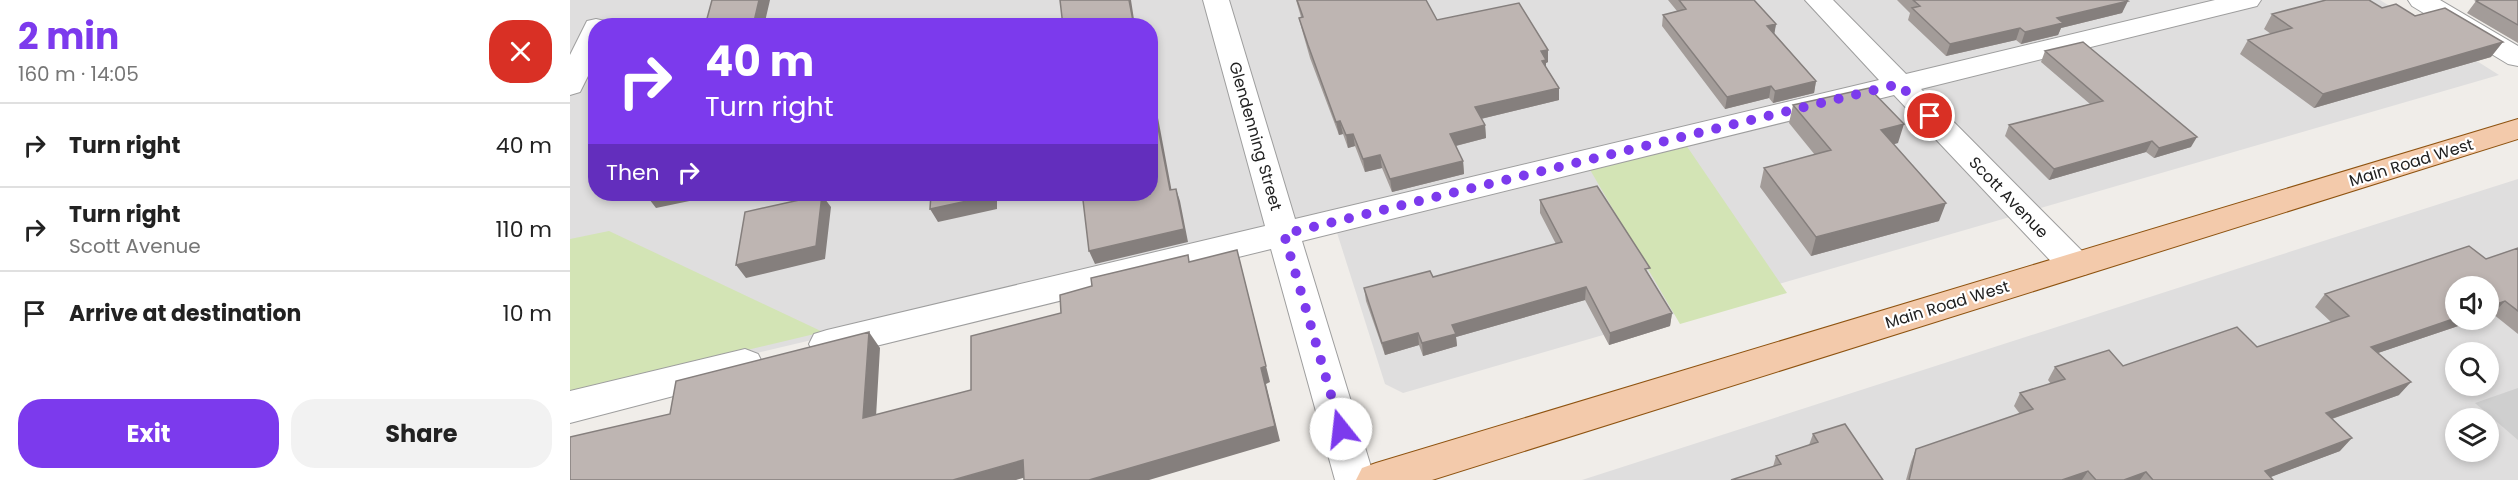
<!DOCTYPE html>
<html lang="en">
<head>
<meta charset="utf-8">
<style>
	body { margin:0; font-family:Poppins,sans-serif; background:#f2f2f2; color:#222; height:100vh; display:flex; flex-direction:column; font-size:22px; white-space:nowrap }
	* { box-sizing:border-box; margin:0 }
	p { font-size:20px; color:#767676 }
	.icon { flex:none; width:33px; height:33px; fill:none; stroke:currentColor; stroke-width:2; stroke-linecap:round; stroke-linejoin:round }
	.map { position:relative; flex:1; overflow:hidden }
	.side { display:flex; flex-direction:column; background:#fff; width:570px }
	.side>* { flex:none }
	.top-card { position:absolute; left:18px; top:18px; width:570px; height:183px; border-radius:24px; box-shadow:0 3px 9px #0003; background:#7c3aed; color:#fff; overflow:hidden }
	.controls { position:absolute; left:1875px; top:276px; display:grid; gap:12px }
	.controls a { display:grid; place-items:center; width:54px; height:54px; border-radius:50%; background:#fff; box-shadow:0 3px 9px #0003; font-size:30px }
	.pin { position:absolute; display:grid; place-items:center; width:51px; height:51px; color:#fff; margin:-26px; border:3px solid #fff; border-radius:50%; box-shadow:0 2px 6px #0007 }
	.me { position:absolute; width:66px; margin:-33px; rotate:344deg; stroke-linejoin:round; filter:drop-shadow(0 0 4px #0008) }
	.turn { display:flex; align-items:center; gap:21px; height:126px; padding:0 18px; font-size:27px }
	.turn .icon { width:78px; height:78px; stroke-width:2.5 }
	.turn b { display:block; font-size:42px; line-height:51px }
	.then { display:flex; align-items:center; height:57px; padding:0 18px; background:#0003; gap:12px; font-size:22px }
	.round { display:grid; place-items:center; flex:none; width:63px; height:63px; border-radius:24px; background:#f2f2f2 }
	.headline { display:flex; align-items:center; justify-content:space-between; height:102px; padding:0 18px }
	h1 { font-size:36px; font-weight:700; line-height:45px; color:#7c3aed }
	.primary-button { display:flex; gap:12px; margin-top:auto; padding:12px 18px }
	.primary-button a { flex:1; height:69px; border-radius:24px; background:#7c3aed; color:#fff; font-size:24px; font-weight:700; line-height:69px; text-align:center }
	.primary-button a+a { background:#f2f2f2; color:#222 }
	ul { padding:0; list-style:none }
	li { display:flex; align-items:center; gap:18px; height:84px; padding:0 18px; border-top:2px solid #e0e0e0 }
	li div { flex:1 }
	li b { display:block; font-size:22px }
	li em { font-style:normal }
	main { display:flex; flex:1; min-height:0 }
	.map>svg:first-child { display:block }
	.residential { fill:#dfdede; fill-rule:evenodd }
	.religious { fill:#cfcfcf }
	.grass { fill:#d3e4b5 }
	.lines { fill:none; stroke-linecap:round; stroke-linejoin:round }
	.minor-casing { stroke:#9e9e9e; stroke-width:2 }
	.major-casing { stroke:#8e5310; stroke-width:2 }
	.minor { fill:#fff; fill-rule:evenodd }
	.major { fill:#f3caab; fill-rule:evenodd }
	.wall { fill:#a39c99 }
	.shaded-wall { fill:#857f7d }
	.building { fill:#beb5b2; stroke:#857f7d; stroke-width:1.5 }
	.route { stroke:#7c3aed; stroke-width:10; stroke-dasharray:0 18 }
	.labels { text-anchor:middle; stroke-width:4.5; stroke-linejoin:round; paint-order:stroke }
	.street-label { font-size:16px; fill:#212121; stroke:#fff }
</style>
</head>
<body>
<main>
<section class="side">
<div class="headline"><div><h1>2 min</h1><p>160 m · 14:05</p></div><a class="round" style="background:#d93025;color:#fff"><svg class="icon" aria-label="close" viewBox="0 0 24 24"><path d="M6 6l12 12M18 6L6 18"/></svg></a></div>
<ul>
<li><svg class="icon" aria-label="right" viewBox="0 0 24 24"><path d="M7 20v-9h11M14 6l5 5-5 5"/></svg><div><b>Turn right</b></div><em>40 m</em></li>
<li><svg class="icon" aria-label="right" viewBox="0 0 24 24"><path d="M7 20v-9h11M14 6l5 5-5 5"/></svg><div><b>Turn right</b><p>Scott Avenue</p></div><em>110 m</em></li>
<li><svg class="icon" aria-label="arrive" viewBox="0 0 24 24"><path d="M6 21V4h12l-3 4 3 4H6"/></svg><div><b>Arrive at destination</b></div><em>10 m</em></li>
</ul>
<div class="primary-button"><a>Exit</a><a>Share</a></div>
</section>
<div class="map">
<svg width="1948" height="480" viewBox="0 0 1948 480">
	<rect width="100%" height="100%" fill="#f0ede9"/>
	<path class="residential" d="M 0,0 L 1810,0 L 1929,75 L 833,393 L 815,384 L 762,217 L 0,397 ZM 26,26 L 580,26 L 580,194 L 26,194 Z
		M 1948,179 L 1948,480 L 1012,480 L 1772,235 ZM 1886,286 L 1918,286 L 1918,320 L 1886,320 ZM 1886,352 L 1918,352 L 1918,386 L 1886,386 ZM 1886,418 L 1918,418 L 1918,452 L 1886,452 Z"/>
	<path class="religious" d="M 1948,388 L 1948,440 L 1905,403 Z"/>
	<path class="grass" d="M 1116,145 L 1217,293 L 1110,324 L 1019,168 Z
		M 39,231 L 253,332 L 0,392 L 0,239 Z"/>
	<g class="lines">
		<g class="minor-casing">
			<path id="minor" d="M 633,0 L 659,0 L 725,219 L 1309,80 L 1235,0 L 1263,0 L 1336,74 L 1645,0 L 1691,0 L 1687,6 L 1351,89 L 1517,256 L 1522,265 L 1517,274 L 1505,277 L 1493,274 L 1324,95 L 732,241 L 805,480 L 765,480 L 701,249 L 257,358 L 244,354 L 239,344 L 244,334 L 257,330 L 695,226 Z
				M 1838,0 L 1870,0 L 1948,46 L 1948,66 L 1938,64 L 1842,6 Z
				M 26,19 L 35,21 L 38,26 L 26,26 L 26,60 L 10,92 L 0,95 L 0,55 L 17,21 Z
				M 175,349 L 188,354 L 193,364 L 188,374 L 0,423 L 0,391 Z"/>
		</g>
		<g class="major-casing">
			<path id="major" d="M 1948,119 L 1948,139 L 862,480 L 786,480 L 792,468 L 806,463 Z"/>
		</g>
		<use href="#minor" class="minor"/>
		<use href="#major" class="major"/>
	</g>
	<path class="wall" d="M 726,0 L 776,0 L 867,20 L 978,62 L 976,63 L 976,67 L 989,88 L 989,100 L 911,119 L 915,125 L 916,138 L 886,146 L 893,161 L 894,174 L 822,192 L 812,168 L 795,172 L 785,146 L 778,148 L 773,134 L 769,135 L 740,58 L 732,30 L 729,18 L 731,17 Z
		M 1098,0 L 1184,0 L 1206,24 L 1204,33 L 1246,81 L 1244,93 L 1203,103 L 1199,98 L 1155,109 L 1092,26 L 1093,15 L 1107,11 Z
		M 1327,0 L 1556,0 L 1552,13 L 1491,28 L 1488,35 L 1451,44 L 1446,40 L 1376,56 L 1338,20 L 1340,13 Z
		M 1948,0 L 1948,43 L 1897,13 L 1906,1 Z
		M 1812,8 L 1845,16 L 1921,57 L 1744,108 L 1670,54 L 1678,40 L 1701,34 L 1694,29 L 1702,14 Z
		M 1475,51 L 1621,147 L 1584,158 L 1576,152 L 1479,180 L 1435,136 L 1439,125 L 1520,104 L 1471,62 Z
		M 1223,105 L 1328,143 L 1323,144 L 1369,221 L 1241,256 L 1190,187 L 1194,168 L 1245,155 L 1219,123 Z
		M 970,200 L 1079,275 L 1102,313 L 1100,326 L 1039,345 L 1015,300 L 886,337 L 887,346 L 853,356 L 849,345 L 815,355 L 796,301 L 794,288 L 863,277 L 986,244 L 970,213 Z
		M 1948,248 L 1948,334 L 1923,314 L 1918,315 L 1918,286 L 1906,320 L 1808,353 L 1829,395 L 1762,419 L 1770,451 L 1700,477 L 1703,480 L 1336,480 L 1341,462 L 1346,449 L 1450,414 L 1444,406 L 1450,393 L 1481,384 L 1478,380 L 1485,367 L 1553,366 L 1687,347 L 1761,322 L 1745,307 L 1755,294 L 1916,259 Z
		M 1243,434 L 1313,480 L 1203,467 L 1206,456 L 1239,445 Z"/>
	<path class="shaded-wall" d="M 189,0 L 200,0 L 194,26 L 183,26 Z
		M 559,0 L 561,0 L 565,26 L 564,26 Z
		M 1558,1 L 1552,13 L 1491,28 L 1488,35 L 1451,44 L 1455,32 L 1487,18 Z
		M 1206,24 L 1204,36 L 1197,26 Z
		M 1450,28 L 1446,40 L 1376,56 L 1380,44 Z
		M 1933,42 L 1921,57 L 1744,108 L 1753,94 Z
		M 978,50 L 978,62 L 976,63 L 976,73 L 971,64 L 971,51 Z
		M 580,81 L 582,86 L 604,203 L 600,190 L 580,86 Z
		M 1246,81 L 1244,93 L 1203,103 L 1205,91 Z
		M 1201,86 L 1199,98 L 1155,109 L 1157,97 Z
		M 989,88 L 989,100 L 906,120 L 905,107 Z
		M 770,121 L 773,134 L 769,135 L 766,122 Z
		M 1334,124 L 1328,143 L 1306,149 L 1311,130 Z
		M 915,125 L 916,138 L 881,147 L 880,134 Z
		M 783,134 L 785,146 L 778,148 L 776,135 Z
		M 1627,137 L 1621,147 L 1584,158 L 1589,148 Z
		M 1582,141 L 1576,152 L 1479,180 L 1484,169 Z
		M 810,155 L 812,168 L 795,172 L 793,159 Z
		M 893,161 L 894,174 L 822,192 L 820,179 Z
		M 606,189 L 610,201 L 618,242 L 525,264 L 519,251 Z
		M 81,194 L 153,194 L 86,208 L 76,195 Z
		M 420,194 L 427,194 L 427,209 L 368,222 L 360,209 Z
		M 252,195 L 261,207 L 255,259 L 176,278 L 166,265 Z
		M 1376,203 L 1369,221 L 1241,256 L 1246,237 Z
		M 667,250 L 700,382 L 696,384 L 710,441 L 579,480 L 519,480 L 691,368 Z
		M 1016,287 L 1015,300 L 886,337 L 887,346 L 853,356 L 852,343 L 882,325 Z
		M 1935,301 L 1923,314 L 1918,315 L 1918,307 Z
		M 1102,313 L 1100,326 L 1039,345 L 1040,333 Z
		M 1886,318 L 1886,320 L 1906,320 L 1790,359 L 1801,347 Z
		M 299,332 L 310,348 L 305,434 L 293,418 Z
		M 848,333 L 849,345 L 815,355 L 812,343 Z
		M 1841,382 L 1829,395 L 1744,425 L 1756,413 Z
		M 1782,438 L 1770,451 L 1693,480 L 1695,471 Z
		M 453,460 L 463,475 L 446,480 L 383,480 Z
		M 1518,471 L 1512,480 L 1492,480 Z
		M 1576,472 L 1570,480 L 1554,480 Z"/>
	<path class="building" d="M 142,0 L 189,0 L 183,26 L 135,26 Z
		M 490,0 L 559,0 L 564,26 L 493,26 Z
		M 727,0 L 856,0 L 867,20 L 949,3 L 978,50 L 971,51 L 976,60 L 972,61 L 989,88 L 905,107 L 915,125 L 880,134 L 893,161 L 820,179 L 810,155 L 793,159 L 783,134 L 776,135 L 770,121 L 766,122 L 738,45 L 729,18 L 733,17 Z
		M 1109,0 L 1184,0 L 1206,24 L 1197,26 L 1246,81 L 1205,91 L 1201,86 L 1157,97 L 1093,15 L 1116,9 Z
		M 1343,0 L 1556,0 L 1558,1 L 1487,18 L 1493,23 L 1455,32 L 1450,28 L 1380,44 L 1342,8 L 1350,6 Z
		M 1756,0 L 1799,0 L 1812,8 L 1826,4 L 1845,16 L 1875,8 L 1933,42 L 1753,94 L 1678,40 L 1722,28 L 1702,14 Z
		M 1909,0 L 1948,0 L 1948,25 L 1906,1 Z
		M 1513,42 L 1627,137 L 1589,148 L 1582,141 L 1484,169 L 1439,125 L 1533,101 L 1475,51 Z
		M 580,86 L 600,190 L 606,189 L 614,229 L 519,251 L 513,200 L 532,195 L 532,194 L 580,194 Z
		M 1299,88 L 1334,124 L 1311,130 L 1376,203 L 1246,237 L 1194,168 L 1261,150 L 1223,105 Z
		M 1027,186 L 1080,268 L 1075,269 L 1102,313 L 1040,333 L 1016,287 L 882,325 L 886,334 L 852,343 L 848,333 L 812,343 L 794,288 L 860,271 L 863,277 L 992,242 L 970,200 Z
		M 361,194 L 420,194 L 420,196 L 360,209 Z
		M 252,195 L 246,246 L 166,265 L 175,212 Z
		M 1899,246 L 1916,259 L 1948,248 L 1948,311 L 1935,301 L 1918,307 L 1918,286 L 1886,286 L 1886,318 L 1801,347 L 1841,382 L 1756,413 L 1782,438 L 1695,471 L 1703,480 L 1583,480 L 1576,472 L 1554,480 L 1526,480 L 1518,471 L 1492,480 L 1339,480 L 1346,449 L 1463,409 L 1450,393 L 1495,379 L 1485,367 L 1539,350 L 1553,366 L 1667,327 L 1687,347 L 1779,316 L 1755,294 Z
		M 667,250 L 696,366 L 691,368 L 705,426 L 519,480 L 454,480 L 453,460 L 383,480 L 0,480 L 0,437 L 100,414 L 106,381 L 299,332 L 293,418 L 401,390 L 401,336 L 491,313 L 490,295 L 522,286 L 521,278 L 618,255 L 619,262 Z
		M 1275,424 L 1313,480 L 1161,480 L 1211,464 L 1206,456 L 1248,442 L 1243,434 Z"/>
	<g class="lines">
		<path class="route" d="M 771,429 L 714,234 L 1329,84 L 1360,116"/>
	</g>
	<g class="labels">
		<g class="street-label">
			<text transform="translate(686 136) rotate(74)" y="6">Glendenning Street</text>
			<text transform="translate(1841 162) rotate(-17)" y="6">Main Road West</text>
			<text transform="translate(1439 197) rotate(46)" y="6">Scott Avenue</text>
			<text transform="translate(1377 304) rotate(-17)" y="6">Main Road West</text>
		</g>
	</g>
</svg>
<div class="controls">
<a><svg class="icon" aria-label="sound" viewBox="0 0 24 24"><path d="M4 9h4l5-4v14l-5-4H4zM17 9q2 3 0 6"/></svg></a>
<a><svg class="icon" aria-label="search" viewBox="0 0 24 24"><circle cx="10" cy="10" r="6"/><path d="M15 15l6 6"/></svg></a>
<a><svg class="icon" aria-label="layers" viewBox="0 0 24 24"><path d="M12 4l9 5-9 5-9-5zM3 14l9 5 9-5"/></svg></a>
</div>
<div class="pin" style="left:1360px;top:116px;background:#d93025"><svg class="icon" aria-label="arrive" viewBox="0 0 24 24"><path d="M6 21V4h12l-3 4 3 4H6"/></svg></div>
<svg class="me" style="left:771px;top:429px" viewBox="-20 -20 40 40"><circle r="19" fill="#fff"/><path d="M0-13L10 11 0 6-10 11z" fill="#7c3aed"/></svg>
<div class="top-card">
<div class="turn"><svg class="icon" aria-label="right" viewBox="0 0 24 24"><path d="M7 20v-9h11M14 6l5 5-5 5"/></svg><div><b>40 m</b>Turn right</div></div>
<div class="then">Then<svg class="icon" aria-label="right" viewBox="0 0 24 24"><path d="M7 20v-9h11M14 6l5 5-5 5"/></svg></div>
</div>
</div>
</main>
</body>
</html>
